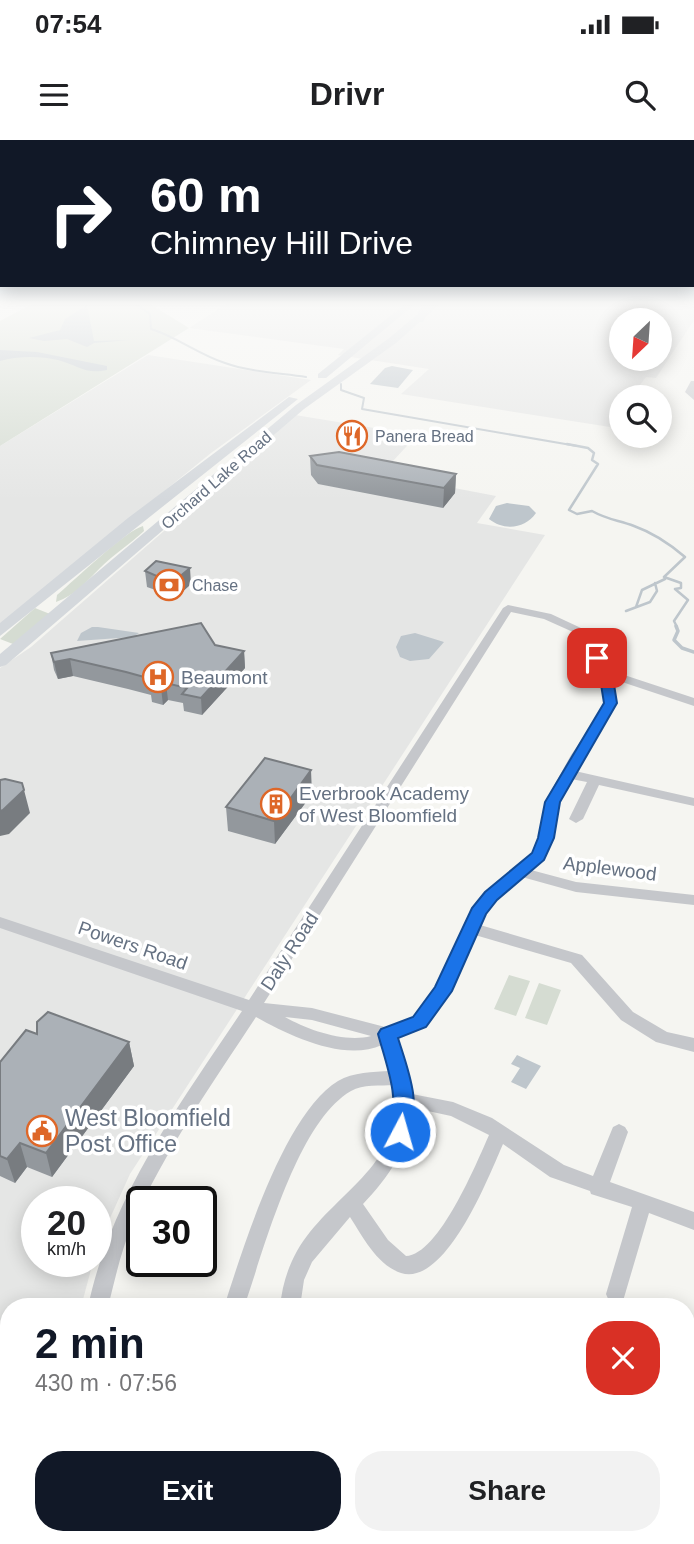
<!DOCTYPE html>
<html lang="en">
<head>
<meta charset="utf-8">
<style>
	body { margin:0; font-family:Helvetica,sans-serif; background:#f2f2f2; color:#202124; height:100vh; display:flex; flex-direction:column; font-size:26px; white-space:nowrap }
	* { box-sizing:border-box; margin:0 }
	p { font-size:23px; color:#757577 }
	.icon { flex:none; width:38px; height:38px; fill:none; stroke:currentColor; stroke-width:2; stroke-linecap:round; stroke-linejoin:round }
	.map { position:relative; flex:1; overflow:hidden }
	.sheet { position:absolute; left:0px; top:1158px; width:695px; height:247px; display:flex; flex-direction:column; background:#fff; border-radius:28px 28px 0 0; box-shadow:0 4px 18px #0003 }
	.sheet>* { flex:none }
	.guide { position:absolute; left:0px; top:0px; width:695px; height:147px; box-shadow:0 4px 18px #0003; background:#111827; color:#fff; overflow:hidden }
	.needle { width:46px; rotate:205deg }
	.buttons { position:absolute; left:609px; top:168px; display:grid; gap:14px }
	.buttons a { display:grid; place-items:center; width:63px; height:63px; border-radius:50%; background:#fff; box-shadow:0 4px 18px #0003; font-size:35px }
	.speed { position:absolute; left:21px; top:1046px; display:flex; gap:14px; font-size:35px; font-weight:700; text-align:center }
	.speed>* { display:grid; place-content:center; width:91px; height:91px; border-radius:50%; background:#fff; box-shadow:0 4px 18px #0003; line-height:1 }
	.speed small { font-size:18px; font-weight:400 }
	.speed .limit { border:4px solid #111; border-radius:10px; background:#fff; color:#111 }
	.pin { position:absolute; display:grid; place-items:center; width:60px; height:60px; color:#fff; margin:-30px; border-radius:14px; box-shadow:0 4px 10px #0006 }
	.me { position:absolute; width:77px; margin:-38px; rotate:6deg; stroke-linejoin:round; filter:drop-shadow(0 0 5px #0008) }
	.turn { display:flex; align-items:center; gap:24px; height:147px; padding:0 35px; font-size:32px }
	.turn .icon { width:91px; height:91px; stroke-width:2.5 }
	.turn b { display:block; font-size:49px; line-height:60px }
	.round { display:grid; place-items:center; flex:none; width:74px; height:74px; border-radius:28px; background:#f2f2f2 }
	.summary { display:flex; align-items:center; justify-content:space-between; height:119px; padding:0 35px }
	h1 { font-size:42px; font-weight:600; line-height:52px; color:#111827 }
	.button { display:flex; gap:14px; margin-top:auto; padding:14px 35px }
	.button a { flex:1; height:80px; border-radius:28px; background:#111827; color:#fff; font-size:28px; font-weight:600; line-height:80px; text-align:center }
	.button a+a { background:#f2f2f2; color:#202124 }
	.status { display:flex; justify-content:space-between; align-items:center; height:49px; padding:0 35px; background:#fff; direction:ltr }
	.status svg { height:19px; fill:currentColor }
	header { display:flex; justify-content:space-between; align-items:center; height:91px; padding:0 35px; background:#fff; font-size:32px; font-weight:600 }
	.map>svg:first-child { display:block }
	.built { fill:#e5e6e5; fill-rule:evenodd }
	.green { fill:#d5dcd2 }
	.water { fill:#bec6cc }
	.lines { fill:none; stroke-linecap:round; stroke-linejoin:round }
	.stream-far2 { stroke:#bec6cc; stroke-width:2 }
	.stream-far1 { stroke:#bec6cc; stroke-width:2.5 }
	.stream { stroke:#bec6cc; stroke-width:3.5 }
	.minor { fill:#c5c7cb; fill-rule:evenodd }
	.secondary { fill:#d4d8dc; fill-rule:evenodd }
	.primary { fill:#d4d8dc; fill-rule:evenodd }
	.wall { fill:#93989d }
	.shaded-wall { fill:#787c80 }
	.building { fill:#abb1b7; stroke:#787c80; stroke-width:2 }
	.route { fill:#1a73e8; stroke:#114b97; stroke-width:2 }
	.labels { text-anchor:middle; stroke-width:7; stroke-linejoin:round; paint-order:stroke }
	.far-poi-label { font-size:16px; fill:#657182; stroke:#fff; text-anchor:start }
	.far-street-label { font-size:16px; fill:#657182; stroke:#fff }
	.poi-label { font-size:19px; fill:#657182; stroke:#fff; text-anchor:start }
	.street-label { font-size:19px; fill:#657182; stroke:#fff }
	.near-poi-label { font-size:23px; fill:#657182; stroke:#fff; text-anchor:start }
</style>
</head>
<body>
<div class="status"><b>07:54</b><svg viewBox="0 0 49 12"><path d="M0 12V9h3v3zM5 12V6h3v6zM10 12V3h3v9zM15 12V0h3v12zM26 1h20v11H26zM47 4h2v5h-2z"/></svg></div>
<header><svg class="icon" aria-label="menu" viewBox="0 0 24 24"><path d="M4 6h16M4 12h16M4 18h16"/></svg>Drivr<svg class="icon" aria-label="search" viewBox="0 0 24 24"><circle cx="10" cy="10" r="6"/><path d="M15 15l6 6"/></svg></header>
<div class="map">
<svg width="694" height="1404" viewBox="0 0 694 1404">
	<rect width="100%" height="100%" fill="#f5f5f1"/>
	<path class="built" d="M 226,164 L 694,164 L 694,180 L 656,238 L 646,237 L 631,257 L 621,257 L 621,271 L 610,287 L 401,254 L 429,229 L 338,215 L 344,209 L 189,188 ZM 621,180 L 660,180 L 660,219 L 621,219 Z
		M 148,215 L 311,240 L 211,313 L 0,485 L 0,306 Z
		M 295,275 L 417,295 L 381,334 L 496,356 L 477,383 L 545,395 L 130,1034 L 96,1109 L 96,1062 L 37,1062 L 37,1122 L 93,1122 L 81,1167 L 9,1167 L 9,1396 L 77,1397 L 77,1404 L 0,1404 L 0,528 L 31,507 L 203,357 L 238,332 L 243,323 Z"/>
	<path class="green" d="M 32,164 L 150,164 L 189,188 L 0,306 L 0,181 Z
		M 143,386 L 144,391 C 130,404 113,415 100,428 C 84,444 77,454 56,462 L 57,455 C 76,439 125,391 143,386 Z
		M 35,468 L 50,474 L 13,504 L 0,499 Z
		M 509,835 L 530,841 L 516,876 L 494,869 Z
		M 539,843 L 561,850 L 547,885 L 525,878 Z"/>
	<path class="water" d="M 87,165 L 94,201 L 130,200 L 94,203 L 87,207 L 67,199 L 44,201 L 29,198 L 60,190 L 65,179 Z
		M 0,210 L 37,212 L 107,226 L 107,230 C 86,235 77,225 58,220 C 40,216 17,216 0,221 Z
		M 392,226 L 413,230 L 398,248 L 370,244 L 385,228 Z
		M 507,363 L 529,366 L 536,373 C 525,389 504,391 489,379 L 496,366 Z
		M 92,487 L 98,487 L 139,493 L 133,497 L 77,501 L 81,493 Z
		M 415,493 L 444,502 L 429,519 L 410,521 L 400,517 L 396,507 L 401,496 Z
		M 517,915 L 541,926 L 526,949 L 511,942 L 520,928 L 511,924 Z"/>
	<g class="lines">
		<path class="stream-far2" d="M 136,164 L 150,174 L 151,189 C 177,197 198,214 225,223 C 250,232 280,233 306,237
			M 341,244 L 341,250 L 364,258 L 362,269 L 577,306"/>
		<path class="stream-far1" d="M 567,304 L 588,308 L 594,313 L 592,320 L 598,324 L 569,370 L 577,374 L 592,371 C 608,380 618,380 634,386 C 651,392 671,405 685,417 L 664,437 L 681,443 L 681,448 L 675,449 L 688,460 L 674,481 L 677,487
			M 636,467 L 642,450 L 665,439
			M 626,471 L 650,462 L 657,451 L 655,443"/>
		<path class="stream" d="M 676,486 L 678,491 L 674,500 L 682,508 L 694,512"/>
		<path class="minor" d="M 691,241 L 694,241 L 694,260 L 685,252 Z
			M 508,465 L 551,474 L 581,488 L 609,530 L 694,558 L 694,566 L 613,539 L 617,563 L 575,631 L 694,658 L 694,666 L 599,645 L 583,679 L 576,683 L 569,679 L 587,642 L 571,639 C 567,647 561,655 558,664 C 551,692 555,709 531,730 L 576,742 L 694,755 L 694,765 L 576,752 L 522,737 C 505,752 489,764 480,785 L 582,815 L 633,872 L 667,892 L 694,898 L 694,912 L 656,902 L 621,880 L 571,823 L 475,795 L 451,851 L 426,886 L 397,899 L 412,954 L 453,962 L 492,978 L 564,1025 L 593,1036 L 613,987 L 619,984 L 625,987 L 628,992 L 610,1042 L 694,1072 L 694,1090 L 649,1073 L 623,1161 L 616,1163 L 609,1161 L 606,1154 L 632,1067 L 591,1054 L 590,1051 L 550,1037 L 503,1004 C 489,1036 446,1147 401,1133 C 377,1125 363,1097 350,1077 L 312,1122 L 304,1140 L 300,1167 L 280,1167 C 282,1147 287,1129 297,1111 C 332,1051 407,1027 394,945 C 380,946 363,944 351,951 C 297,982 264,1110 244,1167 L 224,1167 C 243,1108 284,974 338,941 C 353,932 373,932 390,931 L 382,905 C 344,922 290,896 256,877 C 212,944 164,1012 132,1085 C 121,1111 115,1139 108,1167 L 88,1167 C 111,1056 180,964 242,871 L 0,788 L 0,777 L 249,860 L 503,468 ZM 511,472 L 544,479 L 573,492 L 599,532 L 604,547 L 605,563 L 595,581 L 571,615 L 545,662 L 539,698 L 532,713 L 486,752 L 473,768 L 436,848 L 414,878 L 389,888 L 312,868 L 264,863 ZM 285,877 L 312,880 L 371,896 C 345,903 308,890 285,877 ZM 414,968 L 451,976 L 489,995 C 477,1022 439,1115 406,1116 L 388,1100 L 363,1064 C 388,1038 411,1005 414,968 Z
			M 694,1302 L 694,1345 L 686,1348 L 686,1305 Z
			M 686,1394 L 686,1404 L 662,1404 L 663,1396 L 686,1396 Z
			M 88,1396 L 112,1396 L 113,1404 L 89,1404 Z
			M 310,1396 L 339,1396 L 335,1404 L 307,1404 Z
			M 394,1396 L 425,1396 L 428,1404 L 398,1404 Z
			M 546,1396 L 570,1396 L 568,1404 L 544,1404 Z"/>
		<path class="secondary" d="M 405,164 L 415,164 L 326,238 L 318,238 L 318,234 Z
			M 430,164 L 440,164 L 396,203 L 304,269 L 6,525 L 0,527 L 0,514 L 296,265 L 388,199 Z
			M 289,257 L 298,259 L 0,496 L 0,483 L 128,378 Z"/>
		<path class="primary" d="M 422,164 L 433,164 L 423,182 L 415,182 Z"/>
	</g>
	<path class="wall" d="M 310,316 L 456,334 L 455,353 L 443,368 L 318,344 L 311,335 Z
		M 156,421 L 191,444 L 180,454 L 161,452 L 147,447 L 145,431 Z
		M 244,511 L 245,528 L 202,575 L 184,571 L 183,563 L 168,560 L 163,565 L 152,562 L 151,555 L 128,549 L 73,536 L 58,539 L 54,530 L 51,513 Z
		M 312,654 L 275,704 L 228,691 L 226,667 Z
		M 37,894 L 129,902 L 134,926 L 52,1037 L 27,1027 L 15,1043 L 0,1036 L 0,922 Z"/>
	<path class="shaded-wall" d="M 456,334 L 455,353 L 443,368 L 444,348 Z
		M 190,428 L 191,444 L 180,454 L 178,438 Z
		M 244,511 L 245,528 L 202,575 L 201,558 Z
		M 70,519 L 73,536 L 58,539 L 54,522 Z
		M 166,543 L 168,560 L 163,565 L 161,548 Z
		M 311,630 L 312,654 L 275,704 L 274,681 Z
		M 24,650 L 30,673 L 9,694 L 0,696 L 0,671 Z
		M 129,902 L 134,926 L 52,1037 L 46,1013 Z
		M 20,1003 L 27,1027 L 15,1043 L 7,1019 Z"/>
	<path class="building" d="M 339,312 L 456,334 L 444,348 L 317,325 L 310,316 Z
		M 156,421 L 190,428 L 178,438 L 159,437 L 145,431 Z
		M 201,483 L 215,505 L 244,511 L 201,558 L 182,554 L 187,548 L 166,543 L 161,548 L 149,545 L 155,540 L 126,532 L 70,519 L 54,522 L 51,513 Z
		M 265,618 L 311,630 L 274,681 L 226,667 Z
		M 5,639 L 22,643 L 24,650 L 3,670 L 0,671 L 0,640 Z
		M 48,872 L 129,902 L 46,1013 L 20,1003 L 7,1019 L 0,1016 L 0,922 L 26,890 L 37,894 L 37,882 Z"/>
	<linearGradient id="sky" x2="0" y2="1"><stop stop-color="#97bbdd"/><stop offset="0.45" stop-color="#fafaf9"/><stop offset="1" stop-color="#fafaf9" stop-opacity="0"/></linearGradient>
	<rect width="694" height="361" fill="url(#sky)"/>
	<path class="route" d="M 597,514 L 601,515 L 612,532 L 617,563 L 560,662 L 554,698 L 544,720 L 497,760 L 486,774 L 452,851 L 426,887 L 398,898 C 408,930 423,966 407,998 L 400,1001 L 393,998 L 390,992 C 400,958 387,927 378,894 L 381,889 L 413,877 L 435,847 L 472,768 L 485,752 L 532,713 L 538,698 L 545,662 L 604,563 L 599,532 L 590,518 Z"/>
	<defs>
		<g id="restaurant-ring" transform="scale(1.575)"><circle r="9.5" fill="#fff" stroke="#de6728" stroke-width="1.5"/><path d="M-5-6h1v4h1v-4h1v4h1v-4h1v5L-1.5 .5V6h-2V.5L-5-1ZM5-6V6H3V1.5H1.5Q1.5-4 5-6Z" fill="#de6728"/></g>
		<g id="bank-ring" transform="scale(1.575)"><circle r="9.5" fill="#fff" stroke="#de6728" stroke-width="1.5"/><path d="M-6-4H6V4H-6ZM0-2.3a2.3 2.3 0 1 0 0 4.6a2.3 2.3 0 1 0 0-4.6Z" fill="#de6728"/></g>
		<g id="hospital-ring" transform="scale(1.575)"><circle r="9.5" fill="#fff" stroke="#de6728" stroke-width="1.5"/><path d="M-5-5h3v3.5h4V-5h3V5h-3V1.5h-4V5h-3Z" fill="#de6728"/></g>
		<g id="building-ring" transform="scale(1.575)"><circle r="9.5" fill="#fff" stroke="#de6728" stroke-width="1.5"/><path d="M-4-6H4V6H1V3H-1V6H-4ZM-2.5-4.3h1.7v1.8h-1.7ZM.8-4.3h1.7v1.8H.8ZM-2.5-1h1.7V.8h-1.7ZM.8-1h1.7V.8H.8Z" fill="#de6728"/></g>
		<g id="civic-ring" transform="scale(1.575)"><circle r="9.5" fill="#fff" stroke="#de6728" stroke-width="1.5"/><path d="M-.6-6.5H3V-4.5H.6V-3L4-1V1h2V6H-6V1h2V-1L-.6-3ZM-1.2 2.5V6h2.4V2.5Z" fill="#de6728"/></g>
	</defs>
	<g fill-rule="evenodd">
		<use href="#restaurant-ring" x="352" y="296"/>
		<use href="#bank-ring" x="169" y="445"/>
		<use href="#hospital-ring" x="158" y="537"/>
		<use href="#building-ring" x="276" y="664"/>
		<use href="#civic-ring" x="42" y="991"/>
	</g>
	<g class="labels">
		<g class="far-poi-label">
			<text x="375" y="302">Panera Bread</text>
			<text x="192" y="451">Chase</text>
		</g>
		<g class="far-street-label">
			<text transform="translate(216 340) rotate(-41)" y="6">Orchard Lake Road</text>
		</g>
		<g class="poi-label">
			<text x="181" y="544">Beaumont</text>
			<text x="299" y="660">Everbrook Academy<tspan x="299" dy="22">of West Bloomfield</tspan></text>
		</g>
		<g class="street-label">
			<text transform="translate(610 728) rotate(7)" y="7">Applewood</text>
			<text transform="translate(133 805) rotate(19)" y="7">Powers Road</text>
			<text transform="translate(289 811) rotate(-57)" y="7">Daly Road</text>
		</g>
		<g class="near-poi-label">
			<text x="65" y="986">West Bloomfield<tspan x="65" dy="26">Post Office</tspan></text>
		</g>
	</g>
</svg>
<div class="buttons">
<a><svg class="needle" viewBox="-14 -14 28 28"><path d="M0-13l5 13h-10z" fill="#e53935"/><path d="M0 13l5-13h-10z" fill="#757577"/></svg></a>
<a><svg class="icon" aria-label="search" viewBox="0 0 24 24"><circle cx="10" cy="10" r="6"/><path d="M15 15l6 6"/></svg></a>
</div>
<div class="speed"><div>20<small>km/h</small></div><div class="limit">30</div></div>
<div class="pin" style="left:597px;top:518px;background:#d93025"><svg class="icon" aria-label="arrive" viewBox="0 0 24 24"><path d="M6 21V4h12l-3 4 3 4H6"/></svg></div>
<svg class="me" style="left:400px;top:992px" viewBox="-20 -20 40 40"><circle r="17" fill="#1a73e8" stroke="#fff" stroke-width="3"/><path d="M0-11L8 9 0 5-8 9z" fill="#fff"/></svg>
<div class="guide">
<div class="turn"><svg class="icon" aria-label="right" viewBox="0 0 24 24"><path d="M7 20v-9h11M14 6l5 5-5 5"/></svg><div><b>60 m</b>Chimney Hill Drive</div></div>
</div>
<section class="sheet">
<div class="summary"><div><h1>2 min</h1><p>430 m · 07:56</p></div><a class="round" style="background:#d93025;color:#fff"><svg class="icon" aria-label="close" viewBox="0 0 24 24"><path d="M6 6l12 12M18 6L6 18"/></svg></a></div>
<div class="button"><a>Exit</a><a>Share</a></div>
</section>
</div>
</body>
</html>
